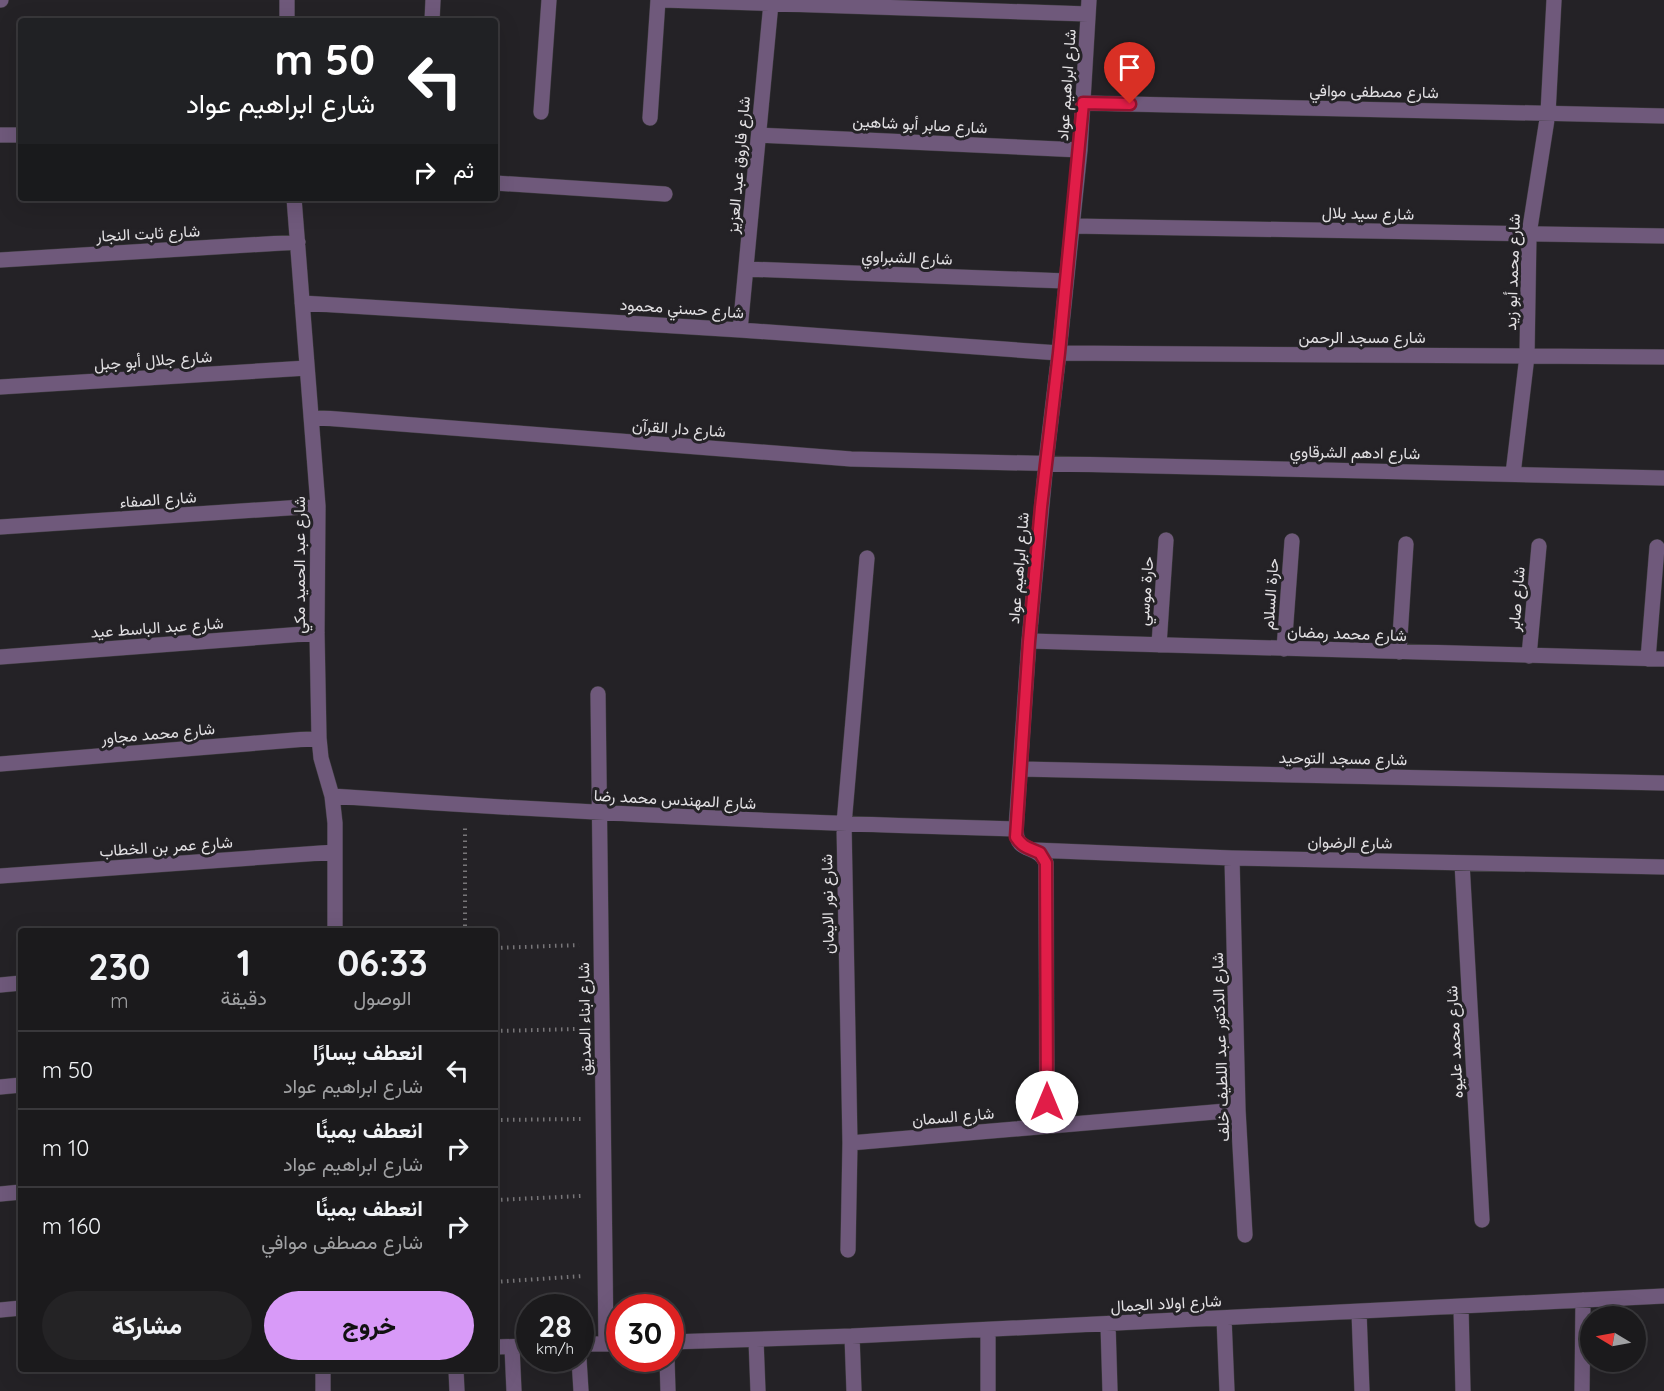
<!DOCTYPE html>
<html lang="ar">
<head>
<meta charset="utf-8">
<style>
	body { margin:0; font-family:Quicksand,Vazirmatn,sans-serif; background:#242325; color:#f1f3f6; direction:rtl; height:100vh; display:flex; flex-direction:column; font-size:22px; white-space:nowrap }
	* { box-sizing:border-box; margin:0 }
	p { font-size:20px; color:#a0a1a3 }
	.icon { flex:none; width:33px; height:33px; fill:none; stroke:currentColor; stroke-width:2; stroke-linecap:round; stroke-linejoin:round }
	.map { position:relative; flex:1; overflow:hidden; direction:ltr }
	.side { position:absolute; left:18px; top:928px; width:480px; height:444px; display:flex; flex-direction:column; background:#1b1a1c; border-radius:6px; box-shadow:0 6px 24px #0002,0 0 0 2px #39383b; direction:rtl }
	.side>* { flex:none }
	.hud { position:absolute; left:18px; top:18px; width:480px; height:183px; border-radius:6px; box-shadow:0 6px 24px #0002,0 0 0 2px #39383b; direction:rtl; background:#202124; color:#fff; overflow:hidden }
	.needle { width:39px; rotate:280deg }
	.controls { position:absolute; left:1580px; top:1306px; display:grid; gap:12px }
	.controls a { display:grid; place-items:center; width:66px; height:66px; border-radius:50%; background:#1b1a1c; box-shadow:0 6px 24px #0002,0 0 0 2px #39383b; font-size:30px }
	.speed { position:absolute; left:516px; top:1294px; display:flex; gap:12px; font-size:30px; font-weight:700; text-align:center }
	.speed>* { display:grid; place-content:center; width:78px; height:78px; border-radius:50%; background:#1b1a1c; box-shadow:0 6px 24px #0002,0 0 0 2px #39383b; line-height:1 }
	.speed small { font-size:15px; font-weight:400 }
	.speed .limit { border:9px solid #d22; background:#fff; color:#111 }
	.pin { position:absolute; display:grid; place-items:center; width:51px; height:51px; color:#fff; margin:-62px -26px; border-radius:50% 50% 50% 0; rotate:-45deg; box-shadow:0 0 6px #0007 }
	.pin .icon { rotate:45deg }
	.me { position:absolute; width:66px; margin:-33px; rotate:0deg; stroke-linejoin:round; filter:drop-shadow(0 0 4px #0008) }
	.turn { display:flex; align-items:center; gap:21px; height:126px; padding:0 24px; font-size:27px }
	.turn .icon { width:78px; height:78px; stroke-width:2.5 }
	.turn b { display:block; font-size:42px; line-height:51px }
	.then { display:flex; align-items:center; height:57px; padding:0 24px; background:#0003; gap:12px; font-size:22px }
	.eta { display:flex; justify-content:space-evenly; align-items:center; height:102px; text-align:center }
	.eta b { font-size:36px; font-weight:800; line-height:42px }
	.primary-button { display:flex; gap:12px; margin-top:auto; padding:12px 24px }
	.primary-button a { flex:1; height:69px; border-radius:36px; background:#d89af8; color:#111; font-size:24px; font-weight:800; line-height:69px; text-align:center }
	.primary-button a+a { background:#242325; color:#f1f3f6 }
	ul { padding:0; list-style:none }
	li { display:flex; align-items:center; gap:18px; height:78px; padding:0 24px; border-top:2px solid #39383b }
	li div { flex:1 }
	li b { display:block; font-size:22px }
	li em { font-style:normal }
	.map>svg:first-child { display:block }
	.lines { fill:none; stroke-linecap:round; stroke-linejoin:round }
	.minor-casing { stroke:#3f3d40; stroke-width:16 }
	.path { stroke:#787679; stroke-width:4; stroke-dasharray:1.5 4.5; stroke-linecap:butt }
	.minor { stroke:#6f597b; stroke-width:15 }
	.route-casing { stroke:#92132f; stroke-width:15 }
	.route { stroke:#e11d48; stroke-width:10 }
	.labels { text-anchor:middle; stroke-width:6; stroke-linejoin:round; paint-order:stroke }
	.street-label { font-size:16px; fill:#e2e0e3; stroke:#242226 }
</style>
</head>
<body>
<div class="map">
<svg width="1664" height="1391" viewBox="0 0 1664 1391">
	<rect width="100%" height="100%" fill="#242226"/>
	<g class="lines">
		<g class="minor-casing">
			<path id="minor" d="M 0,0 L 1,0
				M 287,0 L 287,21
				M 663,0 L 1088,14
				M 432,21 L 433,0
				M 1083,103 L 1664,116
				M 541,112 L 549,0
				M 650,118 L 658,0
				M 0,135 L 21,135
				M 759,135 L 1080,150
				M 495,183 L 665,194
				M 294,198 L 318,506 L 317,633 L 319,738 L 321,758 L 332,796 L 335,823 L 335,932
				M 1072,226 L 1664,236
				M 0,260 L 298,242
				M 746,269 L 1066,281
				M 302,303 L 740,330 L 1059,353 L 1664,357
				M 740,330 L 771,3
				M 0,387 L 307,368
				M 311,417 L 851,459 L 1664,478
				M 1513,474 L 1527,356 L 1529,234 L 1548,113 L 1554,0
				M 0,527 L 318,506
				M 1029,641 L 1664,659
				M 1159,645 L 1166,540
				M 1284,649 L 1292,541
				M 1399,652 L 1406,544
				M 1529,656 L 1539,546
				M 0,657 L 317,633
				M 1648,659 L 1657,547
				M 598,694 L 606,1344
				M 0,764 L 319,738
				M 1021,769 L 1664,783
				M 332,796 C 560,812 788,823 1016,829
				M 1034,850 L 1232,858 L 1664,867
				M 1232,858 L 1238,1110 L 1245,1235
				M 1462,863 L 1482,1220
				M 0,876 L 335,852
				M 0,985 L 21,983
				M 0,1087 L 21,1085
				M 1047,1126 L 1046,863 C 1038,843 1016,855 1016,829 L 1029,641 L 1046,462 L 1059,353 L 1080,150 L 1089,0
				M 850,1143 L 1238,1110
				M 0,1194 L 21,1192
				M 848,1250 L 850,1143 L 844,824 L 867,558
				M 1461,1307 L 1463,1391
				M 0,1310 L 21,1308
				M 1359,1312 L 1362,1391
				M 1224,1318 L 1227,1391
				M 1108,1324 L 1110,1391
				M 988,1330 L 988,1391
				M 852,1336 L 854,1391
				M 756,1340 L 758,1391
				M 670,1342 L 852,1336 L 1664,1296
				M 580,1344 L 620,1344
				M 495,1347 L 530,1346
				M 512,1347 L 514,1391
				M 579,1359 L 581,1391
				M 667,1359 L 668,1391
				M 323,1370 L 323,1391
				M 456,1370 L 457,1391
				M 1582,1391 L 1583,1300"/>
		</g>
		<path class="path" d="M 465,932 L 465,827
			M 495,948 L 579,945
			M 495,1031 L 578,1029
			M 495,1120 L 581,1119
			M 495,1200 L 581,1196
			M 495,1282 L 583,1276"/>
		<use href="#minor" class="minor"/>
	</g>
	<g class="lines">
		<g class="route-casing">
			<path id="route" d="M 1047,1102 L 1046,863 L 1040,853 C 1030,848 1023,848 1016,837 L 1029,642 L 1041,507 L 1059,353 L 1083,103 L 1130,104"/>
		</g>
		<use href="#route" class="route"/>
	</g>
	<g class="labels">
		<g class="street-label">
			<text transform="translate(1066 85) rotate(-86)" y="6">شارع ابراهيم عواد</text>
			<text transform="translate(1374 91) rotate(1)" y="6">شارع مصطفى موافي</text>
			<text transform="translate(920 124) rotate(3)" y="6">شارع صابر أبو شاهين</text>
			<text transform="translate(738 165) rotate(-85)" y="6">شارع فاروق عبد العزيز</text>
			<text transform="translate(1368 213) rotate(1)" y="6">شارع سيد بلال</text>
			<text transform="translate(148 233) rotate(-3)" y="6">شارع ثابت النجار</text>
			<text transform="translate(907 257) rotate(2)" y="6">شارع الشبراوي</text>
			<text transform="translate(1512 272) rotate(-88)" y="6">شارع محمد أبو زيد</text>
			<text transform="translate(682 308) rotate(4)" y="6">شارع حسني محمود</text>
			<text x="1362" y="343">شارع مسجد الرحمن</text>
			<text transform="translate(153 360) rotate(-4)" y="6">شارع جلال أبو جبل</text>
			<text transform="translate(679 428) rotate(4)" y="6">شارع دار القرآن</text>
			<text transform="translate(1355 452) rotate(1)" y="6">شارع ادهم الشرقاوي</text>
			<text transform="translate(158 499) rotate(-4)" y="6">شارع الصفاء</text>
			<text transform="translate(299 565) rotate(-90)" y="6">شارع عبد الحميد مكي</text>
			<text transform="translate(1018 568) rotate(-85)" y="6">شارع ابراهيم عواد</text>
			<text transform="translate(1145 591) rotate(-86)" y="6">حارة موسي</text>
			<text transform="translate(1270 594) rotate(-86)" y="6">حارة السلام</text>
			<text transform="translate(1516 599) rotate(-85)" y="6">شارع صابر</text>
			<text transform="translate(157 627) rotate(-4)" y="6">شارع عبد الباسط عيد</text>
			<text transform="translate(1347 633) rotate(2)" y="6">شارع محمد رمضان</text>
			<text transform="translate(158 733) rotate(-5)" y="6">شارع محمد مجاور</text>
			<text transform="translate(1343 758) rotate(1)" y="6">شارع مسجد التوحيد</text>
			<text transform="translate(675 799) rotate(3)" y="6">شارع المهندس محمد رضا</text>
			<text transform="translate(1350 842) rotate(1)" y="6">شارع الرضوان</text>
			<text transform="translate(166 846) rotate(-4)" y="6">شارع عمر بن الخطاب</text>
			<text transform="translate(827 904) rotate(-91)" y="6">شارع نور الايمان</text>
			<text transform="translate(584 1019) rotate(-91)" y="6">شارع ابناء الصديق</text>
			<text transform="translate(1454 1042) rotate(-93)" y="6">شارع محمد عليوه</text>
			<text transform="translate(1220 1047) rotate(-92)" y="6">شارع الدكتور عبد اللطيف خلف</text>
			<text transform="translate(953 1116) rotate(-5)" y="6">شارع السمان</text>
			<text transform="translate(1166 1303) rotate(-3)" y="6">شارع اولاد الجمال</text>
		</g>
	</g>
</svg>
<div class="controls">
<a><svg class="needle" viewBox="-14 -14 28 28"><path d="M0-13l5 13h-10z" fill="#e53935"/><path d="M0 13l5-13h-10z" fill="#a0a1a3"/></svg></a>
</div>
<div class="speed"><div>28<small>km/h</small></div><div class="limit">30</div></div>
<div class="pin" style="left:1130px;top:104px;background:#d93025"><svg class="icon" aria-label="arrive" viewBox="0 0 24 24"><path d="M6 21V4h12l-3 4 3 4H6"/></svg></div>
<svg class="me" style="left:1047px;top:1102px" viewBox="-20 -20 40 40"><circle r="19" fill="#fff"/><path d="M0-13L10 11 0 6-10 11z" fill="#e11d48"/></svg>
<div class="hud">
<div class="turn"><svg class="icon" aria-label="left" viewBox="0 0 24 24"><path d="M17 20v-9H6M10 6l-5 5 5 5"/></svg><div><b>50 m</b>شارع ابراهيم عواد</div></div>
<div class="then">ثم<svg class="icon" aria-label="right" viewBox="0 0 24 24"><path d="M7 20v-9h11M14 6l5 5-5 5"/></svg></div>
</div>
<section class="side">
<div class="eta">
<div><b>06:33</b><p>الوصول</p></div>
<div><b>1</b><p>دقيقة</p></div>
<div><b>230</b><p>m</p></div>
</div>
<ul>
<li><svg class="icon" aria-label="left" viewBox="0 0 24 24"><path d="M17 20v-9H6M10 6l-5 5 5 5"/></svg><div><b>انعطف يسارًا</b><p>شارع ابراهيم عواد</p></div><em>50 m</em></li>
<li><svg class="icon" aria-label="right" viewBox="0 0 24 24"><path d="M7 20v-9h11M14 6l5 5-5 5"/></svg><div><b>انعطف يمينًا</b><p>شارع ابراهيم عواد</p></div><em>10 m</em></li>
<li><svg class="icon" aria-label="right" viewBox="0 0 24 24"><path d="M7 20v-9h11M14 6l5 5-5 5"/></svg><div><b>انعطف يمينًا</b><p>شارع مصطفى موافي</p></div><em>160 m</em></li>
</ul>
<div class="primary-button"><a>خروج</a><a>مشاركة</a></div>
</section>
</div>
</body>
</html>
